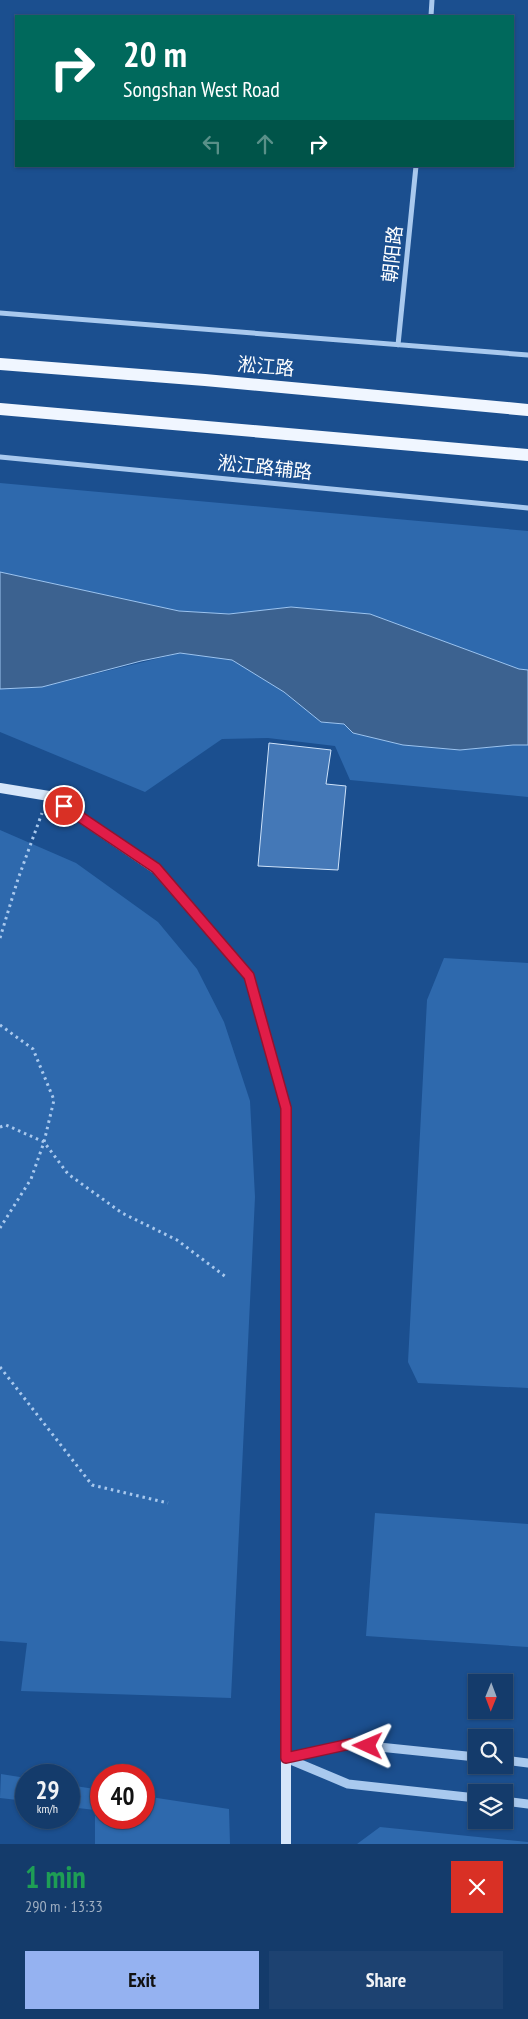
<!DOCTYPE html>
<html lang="en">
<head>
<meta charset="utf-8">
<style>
	body { margin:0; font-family:"PT Sans Narrow","Noto Sans SC",sans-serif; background:#1d4271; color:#f1f3f6; height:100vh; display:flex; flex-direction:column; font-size:19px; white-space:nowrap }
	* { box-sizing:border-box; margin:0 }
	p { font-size:16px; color:#9dadc1 }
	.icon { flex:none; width:28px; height:28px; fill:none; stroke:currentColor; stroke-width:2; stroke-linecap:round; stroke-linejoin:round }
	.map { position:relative; height:1844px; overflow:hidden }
	.sheet { display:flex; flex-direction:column; background:#143b6b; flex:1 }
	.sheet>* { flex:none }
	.hud { position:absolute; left:15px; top:15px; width:499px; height:152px; border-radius:0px; box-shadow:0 1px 4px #0004,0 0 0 1px #33557e; background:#00695c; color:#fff; overflow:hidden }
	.needle { width:32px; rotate:181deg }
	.buttons { position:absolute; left:468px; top:1674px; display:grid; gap:10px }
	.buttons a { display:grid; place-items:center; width:45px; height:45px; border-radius:0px; background:#143b6b; box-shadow:0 1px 4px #0004,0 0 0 1px #33557e; font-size:25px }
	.speed { position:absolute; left:15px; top:1764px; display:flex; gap:10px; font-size:25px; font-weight:700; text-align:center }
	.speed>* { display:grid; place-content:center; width:65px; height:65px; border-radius:50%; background:#143b6b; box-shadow:0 1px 4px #0004,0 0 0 1px #33557e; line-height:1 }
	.speed small { font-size:12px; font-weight:400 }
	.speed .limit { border:8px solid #d22; background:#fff; color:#111 }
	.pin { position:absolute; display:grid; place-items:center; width:42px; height:42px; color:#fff; margin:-21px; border:2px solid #fff; border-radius:50%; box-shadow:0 1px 5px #0007 }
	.me { position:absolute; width:55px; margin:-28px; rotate:271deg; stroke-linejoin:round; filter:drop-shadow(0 0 4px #0008) }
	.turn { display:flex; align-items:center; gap:18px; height:105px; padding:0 25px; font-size:22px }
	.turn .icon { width:65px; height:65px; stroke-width:2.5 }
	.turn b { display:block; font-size:35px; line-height:42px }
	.lanes { display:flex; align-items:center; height:48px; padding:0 25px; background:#0003; justify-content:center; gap:25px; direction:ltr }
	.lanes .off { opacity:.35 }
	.round { display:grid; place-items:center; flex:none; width:52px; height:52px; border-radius:0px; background:#1d4271 }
	.head { display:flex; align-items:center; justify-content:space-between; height:85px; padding:0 25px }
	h1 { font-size:30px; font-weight:600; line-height:38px; color:#1e9e55 }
	.button { display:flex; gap:10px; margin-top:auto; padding:10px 25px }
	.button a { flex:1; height:58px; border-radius:0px; background:#95b2f1; color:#111; font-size:20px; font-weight:600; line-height:58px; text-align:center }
	.button a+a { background:#1d4271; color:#f1f3f6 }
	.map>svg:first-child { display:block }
	.green { fill:#2e69ad }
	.water { fill:#3c6290; stroke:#9cc4f0 }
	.building { fill:#4478b7; stroke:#cfe3fa }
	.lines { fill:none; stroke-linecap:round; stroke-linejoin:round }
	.path { stroke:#a9c9ee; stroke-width:3; stroke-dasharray:2.5 4; stroke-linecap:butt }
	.minor { stroke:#a9c9ee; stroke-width:5 }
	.tertiary { stroke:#a9c9ee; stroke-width:9 }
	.secondary { stroke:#d6e6fa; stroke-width:10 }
	.primary { stroke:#f0f6ff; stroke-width:12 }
	.route-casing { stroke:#92132f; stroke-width:12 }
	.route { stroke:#e11d48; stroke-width:9 }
	.labels { text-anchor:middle; stroke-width:5; stroke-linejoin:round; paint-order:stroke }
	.street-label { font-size:19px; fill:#fff; stroke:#1b4f8f }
</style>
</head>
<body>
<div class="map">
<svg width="528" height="1844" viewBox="0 0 528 1844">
	<rect width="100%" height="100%" fill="#1b4f8f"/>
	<path class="green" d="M 0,483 L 528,531 L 528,670 L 519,669 L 370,614 L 291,607 L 229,614 L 179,611 L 0,572 Z
		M 180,653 L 232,660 L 284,692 L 321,722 L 344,724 L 353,733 L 403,745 L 460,750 L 513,745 L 528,745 L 528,797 L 350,780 L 335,746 L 268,738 L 222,739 L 145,792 L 0,732 L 0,689 L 42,687 Z
		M 0,830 L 76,863 L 158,922 L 197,969 L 224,1022 L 250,1101 L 255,1197 L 231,1698 L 21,1691 L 27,1643 L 0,1641 Z
		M 444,958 L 528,963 L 528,1388 L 418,1383 L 408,1362 L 427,1000 Z
		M 375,1513 L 528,1524 L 528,1647 L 366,1636 Z
		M 1,1774 L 26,1778 L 26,1801 L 0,1798 Z
		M 69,1785 L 101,1790 L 101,1818 L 144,1818 L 144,1796 L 229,1809 L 230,1844 L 95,1844 L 95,1810 L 69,1807 Z
		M 380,1827 L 528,1842 L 528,1844 L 357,1844 Z"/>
	<path class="water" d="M 0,572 L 179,611 L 229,614 L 291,607 L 370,614 L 519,669 L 528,670 L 528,745 L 513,745 L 460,750 L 403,745 L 353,733 L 344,724 L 321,722 L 284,692 L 232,660 L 180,653 L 141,661 L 42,687 L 0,689 Z"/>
	<path class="building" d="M 269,743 L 331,750 L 326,784 L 346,786 L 338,870 L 258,866 Z"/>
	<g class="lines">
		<path class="path" d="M 0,938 L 18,879 L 42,813
			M 0,1025 L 33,1049 L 54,1100 L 44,1142 L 31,1179 L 0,1228
			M 0,1127 L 6,1125 L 44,1142 L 68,1174 L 122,1213 L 177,1240 L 226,1277
			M 0,1367 L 92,1485 L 168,1503"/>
		<path class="minor" d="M 431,16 L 432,0
			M 0,313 L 528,355
			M 398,345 L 416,166
			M 0,457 L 528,508"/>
		<path class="tertiary" d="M 286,1758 L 348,1784 L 476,1798
			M 286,1758 L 350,1744 L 476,1757
			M 504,1760 L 528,1763
			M 504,1801 L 528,1804"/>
		<path class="secondary" d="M 0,788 L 49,796 L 156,869 L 249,976 L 286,1108 L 286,1844"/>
		<path class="primary" d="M 0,364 L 205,380 L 528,410
			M 0,409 L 528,455"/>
	</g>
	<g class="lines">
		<g class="route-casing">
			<path id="route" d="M 64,806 L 156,868 L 249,976 L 286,1108 L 286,1758 L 350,1744 L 368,1746"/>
		</g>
		<use href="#route" class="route"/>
	</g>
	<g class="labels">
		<g class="street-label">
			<text transform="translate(392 254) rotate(-84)" y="7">朝阳路</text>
			<text transform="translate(266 366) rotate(5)" y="7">淞江路</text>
			<text transform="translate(265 467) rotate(6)" y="7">淞江路辅路</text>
		</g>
	</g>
</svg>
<div class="buttons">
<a><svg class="needle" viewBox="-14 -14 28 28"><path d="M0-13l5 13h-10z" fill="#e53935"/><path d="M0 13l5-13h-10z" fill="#9dadc1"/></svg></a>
<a><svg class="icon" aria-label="search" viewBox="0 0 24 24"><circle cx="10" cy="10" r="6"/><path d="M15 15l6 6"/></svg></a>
<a><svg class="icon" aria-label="layers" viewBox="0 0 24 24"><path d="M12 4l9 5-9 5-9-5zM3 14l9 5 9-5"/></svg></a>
</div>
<div class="speed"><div>29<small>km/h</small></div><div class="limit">40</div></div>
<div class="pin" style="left:64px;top:806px;background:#d93025"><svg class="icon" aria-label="arrive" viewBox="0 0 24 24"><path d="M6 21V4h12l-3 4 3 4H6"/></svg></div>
<svg class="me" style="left:368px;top:1746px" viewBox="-20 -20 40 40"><path d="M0-17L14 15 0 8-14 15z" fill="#e11d48" stroke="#fff" stroke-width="4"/></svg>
<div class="hud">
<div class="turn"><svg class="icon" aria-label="right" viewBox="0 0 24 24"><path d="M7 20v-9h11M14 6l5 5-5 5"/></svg><div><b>20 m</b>Songshan West Road</div></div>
<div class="lanes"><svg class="icon off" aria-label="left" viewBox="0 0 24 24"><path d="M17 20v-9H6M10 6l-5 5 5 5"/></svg><svg class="icon off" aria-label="ahead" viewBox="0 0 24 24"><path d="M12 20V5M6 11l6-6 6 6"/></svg><svg class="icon" aria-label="right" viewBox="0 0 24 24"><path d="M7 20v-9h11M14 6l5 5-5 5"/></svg></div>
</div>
</div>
<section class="sheet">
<div class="head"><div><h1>1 min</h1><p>290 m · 13:33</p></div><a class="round" style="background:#d93025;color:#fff"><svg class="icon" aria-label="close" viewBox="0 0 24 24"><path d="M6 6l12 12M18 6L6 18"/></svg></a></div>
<div class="button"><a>Exit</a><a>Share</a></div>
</section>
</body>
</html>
